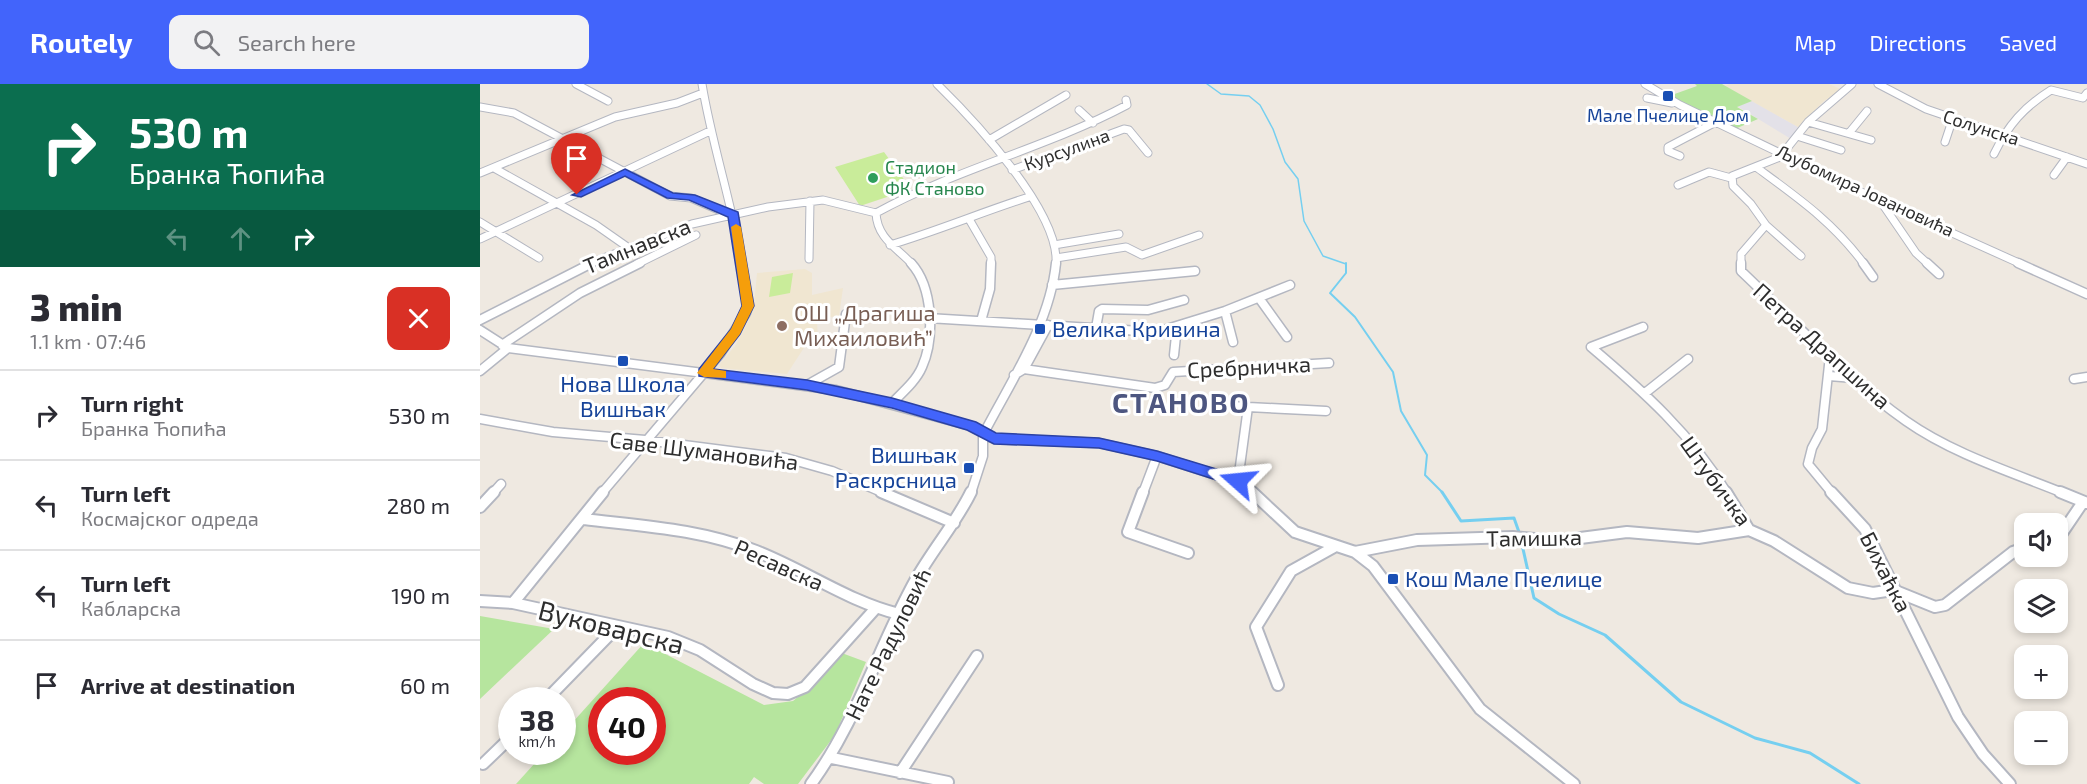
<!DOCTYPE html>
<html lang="en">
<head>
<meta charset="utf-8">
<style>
	body { margin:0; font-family:"Exo 2",sans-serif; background:#f2f2f3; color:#2b2b33; height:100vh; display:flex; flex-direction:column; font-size:22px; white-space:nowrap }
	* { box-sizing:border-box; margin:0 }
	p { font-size:20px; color:#7c7c81 }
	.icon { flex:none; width:33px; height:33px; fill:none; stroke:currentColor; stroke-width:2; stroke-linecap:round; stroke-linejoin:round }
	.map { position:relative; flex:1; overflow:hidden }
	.details { display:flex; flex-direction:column; background:#fff; width:480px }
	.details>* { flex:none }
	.hud { background:#0b6e4f; color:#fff; overflow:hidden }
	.buttons { position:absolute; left:1534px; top:429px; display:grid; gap:12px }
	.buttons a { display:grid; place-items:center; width:54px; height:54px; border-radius:12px; background:#fff; box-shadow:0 3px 9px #0003; font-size:30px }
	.speed { position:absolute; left:18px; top:603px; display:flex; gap:12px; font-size:30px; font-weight:700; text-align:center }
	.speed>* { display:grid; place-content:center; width:78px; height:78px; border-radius:50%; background:#fff; box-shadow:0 3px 9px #0003; line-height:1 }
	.speed small { font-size:15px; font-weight:400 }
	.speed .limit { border:9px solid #d22; background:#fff; color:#111 }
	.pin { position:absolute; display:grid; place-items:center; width:51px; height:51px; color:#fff; margin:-62px -26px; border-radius:50% 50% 50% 0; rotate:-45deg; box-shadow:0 0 6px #0007 }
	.pin .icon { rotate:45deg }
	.me { position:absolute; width:66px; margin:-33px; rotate:288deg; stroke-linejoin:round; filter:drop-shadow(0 0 4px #0008) }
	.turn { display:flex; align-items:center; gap:21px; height:126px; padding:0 30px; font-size:27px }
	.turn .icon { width:78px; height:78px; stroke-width:2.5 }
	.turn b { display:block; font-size:42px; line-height:51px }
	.lanes { display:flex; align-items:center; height:57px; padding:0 30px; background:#0003; justify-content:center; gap:30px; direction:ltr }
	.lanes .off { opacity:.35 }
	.round { display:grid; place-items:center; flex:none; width:63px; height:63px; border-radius:12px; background:#f2f2f3 }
	.overview { display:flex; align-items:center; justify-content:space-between; height:102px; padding:0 30px }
	h1 { font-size:36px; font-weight:800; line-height:45px }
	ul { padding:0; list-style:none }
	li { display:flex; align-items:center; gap:18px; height:90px; padding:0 30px; border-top:2px solid #e1e1e2 }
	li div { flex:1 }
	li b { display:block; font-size:22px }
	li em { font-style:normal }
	header { display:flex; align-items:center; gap:36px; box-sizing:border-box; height:84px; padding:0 30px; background:#4264fb; color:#fff }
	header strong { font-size:28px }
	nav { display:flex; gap:33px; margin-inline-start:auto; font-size:21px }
	.search { width:420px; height:54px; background:#f2f2f3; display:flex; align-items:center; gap:15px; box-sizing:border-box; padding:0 21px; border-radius:12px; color:#7c7c81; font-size:22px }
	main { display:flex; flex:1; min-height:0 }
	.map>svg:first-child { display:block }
	.industrial { fill:#e3e1e8 }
	.education { fill:#f0e6d1 }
	.green { fill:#b6e59e; fill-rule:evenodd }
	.pitch { fill:#c9ec9a }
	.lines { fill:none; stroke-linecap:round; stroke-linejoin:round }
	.stream-far2 { stroke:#75cff0; stroke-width:1.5 }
	.stream-far1 { stroke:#75cff0; stroke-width:2 }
	.stream { stroke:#75cff0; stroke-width:3 }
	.minor-far2-casing { stroke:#b4b7c1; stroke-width:9 }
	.minor-far1-casing { stroke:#b4b7c1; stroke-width:11 }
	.minor-casing { stroke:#b4b7c1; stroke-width:14 }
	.minor-far2 { stroke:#fff; stroke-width:7 }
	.minor-far1 { stroke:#fff; stroke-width:8 }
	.minor { stroke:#fff; stroke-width:10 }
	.route { fill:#4264fb; stroke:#2b41a3; stroke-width:1.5 }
	.slow { fill:#f59e0b }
	.transit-dot { fill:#1a4fb4; stroke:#fff; stroke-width:2 }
	.leisure-dot { fill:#2e9e5b; stroke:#fff; stroke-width:2 }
	.education-dot { fill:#8d6e63; stroke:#fff; stroke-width:2 }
	.labels { text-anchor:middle; stroke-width:6; stroke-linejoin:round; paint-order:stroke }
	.far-transit-label { font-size:18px; fill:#164399; stroke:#fff }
	.far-street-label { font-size:18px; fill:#2e2e2e; stroke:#fff }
	.far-leisure-label { font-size:18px; fill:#27864d; stroke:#fff; text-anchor:start }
	.street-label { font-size:22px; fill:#2e2e2e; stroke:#fff }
	.education-label { font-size:22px; fill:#785e54; stroke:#fff; text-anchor:start }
	.transit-label { font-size:22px; fill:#164399; stroke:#fff; text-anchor:start }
	.near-street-label { font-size:27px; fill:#2e2e2e; stroke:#fff }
	.district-label { font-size:28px; font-weight:bold; letter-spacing:1.5px; fill:#4d5680; stroke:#fff }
</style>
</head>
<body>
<header>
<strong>Routely</strong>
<div class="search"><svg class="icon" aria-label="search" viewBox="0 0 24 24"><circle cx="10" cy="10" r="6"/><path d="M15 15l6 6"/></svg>Search here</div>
<nav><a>Map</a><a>Directions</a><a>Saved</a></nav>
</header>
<main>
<section class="details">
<div class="hud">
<div class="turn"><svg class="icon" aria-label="right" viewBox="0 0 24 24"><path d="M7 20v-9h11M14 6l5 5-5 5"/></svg><div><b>530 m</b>Бранка Ћопића</div></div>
<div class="lanes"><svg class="icon off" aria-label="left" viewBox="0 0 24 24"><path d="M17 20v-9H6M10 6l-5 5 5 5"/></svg><svg class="icon off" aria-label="ahead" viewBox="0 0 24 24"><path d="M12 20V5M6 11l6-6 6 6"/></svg><svg class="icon" aria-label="right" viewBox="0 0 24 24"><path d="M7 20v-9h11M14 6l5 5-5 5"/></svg></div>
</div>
<div class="overview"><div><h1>3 min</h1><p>1.1 km · 07:46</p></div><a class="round" style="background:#d93025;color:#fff"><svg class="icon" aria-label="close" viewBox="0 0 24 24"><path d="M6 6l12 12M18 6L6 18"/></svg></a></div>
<ul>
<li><svg class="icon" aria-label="right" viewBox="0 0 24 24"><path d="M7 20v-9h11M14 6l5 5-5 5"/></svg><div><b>Turn right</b><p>Бранка Ћопића</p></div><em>530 m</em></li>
<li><svg class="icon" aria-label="left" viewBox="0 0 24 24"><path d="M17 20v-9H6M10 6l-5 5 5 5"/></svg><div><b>Turn left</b><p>Космајског одреда</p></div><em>280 m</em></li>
<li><svg class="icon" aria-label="left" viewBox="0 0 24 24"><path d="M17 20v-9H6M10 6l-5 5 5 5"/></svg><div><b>Turn left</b><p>Кабларска</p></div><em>190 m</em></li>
<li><svg class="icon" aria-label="arrive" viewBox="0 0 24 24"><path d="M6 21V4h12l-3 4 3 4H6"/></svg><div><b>Arrive at destination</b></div><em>60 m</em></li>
</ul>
</section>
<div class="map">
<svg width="1607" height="700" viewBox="0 0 1607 700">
	<rect width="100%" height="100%" fill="#efe9e1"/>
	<path class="industrial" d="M 1272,17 L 1318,43 L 1311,55 L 1257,22 Z"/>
	<path class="education" d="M 1249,0 L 1349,0 L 1363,6 L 1344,17 L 1318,43 L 1245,2 Z
		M 325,185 L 332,189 L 332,211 L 363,204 L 359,232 L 337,235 L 338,259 L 327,259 L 307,290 L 241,284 L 239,281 L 255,262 L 269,236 L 274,221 L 277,189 Z"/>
	<path class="green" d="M 1215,0 L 1242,0 L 1272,17 L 1257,23 L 1278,35 L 1255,45 L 1189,12 L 1217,2 Z
		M 0,532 L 74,545 L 0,615 Z
		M 164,559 L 284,621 L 313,617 L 337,597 L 359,568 L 386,578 L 355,651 L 318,700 L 284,700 L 274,693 L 269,700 L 36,700 L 65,668 L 82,668 L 83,649 ZM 122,616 L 172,616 L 172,668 L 122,668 Z"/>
	<path class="pitch" d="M 404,68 L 431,105 L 380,122 L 355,83 Z
		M 313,189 L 310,209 L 289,213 L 292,193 Z"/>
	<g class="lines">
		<path class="stream-far2" d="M 727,0 L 741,10 L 769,12 L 780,21 L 793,45 L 805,78 L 818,95 L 824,137 L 843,172 L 866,180"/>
		<path class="stream-far1" d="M 866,179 L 866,189 L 850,209 L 875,233 L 913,288 L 921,327 L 947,371 L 945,391 L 963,409"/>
		<path class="stream" d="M 962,408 L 981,437 L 1034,434 L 1040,451
			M 1041,456 L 1054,514 L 1079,530 L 1125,551 L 1201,618 L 1275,654 L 1330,669 L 1379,700"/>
		<g class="minor-far2-casing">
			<path id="minor-far2" d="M 96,0 L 128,17
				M 222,0 C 232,61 252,119 262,180
				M 457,0 C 493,35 580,128 576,180
				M 1165,0 L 1200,21 L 1379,107 L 1541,180
				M 1398,0 L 1446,25 L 1607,80
				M 1167,14 L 1192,19
				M 0,23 L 34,29 L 190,112 L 211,114 L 248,130
				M 599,26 L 613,39
				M 1328,38 L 1391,56
				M 1369,49 L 1387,27
				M 1317,52 L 1361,66
				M 509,56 L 586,11
				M 1465,58 L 1473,34
				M 1514,70 C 1528,41 1544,23 1571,6 L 1603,14 L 1607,9
				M 1200,72 L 1188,67 L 1188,63 L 1236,38
				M 1276,83 C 1318,114 1353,138 1384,180
				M 14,84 L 116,141 L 146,162
				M 532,86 L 644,45 L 649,46 L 668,69
				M 0,89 L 135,33 L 197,19 L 223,9
				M 1574,91 L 1587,73
				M 1198,101 L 1229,88 L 1251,94
				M 1399,115 L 1436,169 L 1448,180
				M 489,135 L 511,173 L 511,180
				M 0,138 L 59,174
				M 1286,141 L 1321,172
				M 0,155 L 230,47
				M 410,161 C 457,147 502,128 549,113
				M 574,161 L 639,150
				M 576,174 L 646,163 L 662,171 L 719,151
				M 329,175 L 330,117
				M 108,180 L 212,140 L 288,123 L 343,116 L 396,129
				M 157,180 L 216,151
				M 432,180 C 417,164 397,154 396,129 C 476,85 566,64 647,21 L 646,16
				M 1261,180 L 1261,170 L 1286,141 L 1271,120 L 1253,102 L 1252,92 L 1300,73 L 1328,38 L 1372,0"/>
		</g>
		<g class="minor-far1-casing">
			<path id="minor-far1" d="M 1261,179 L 1261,187 C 1314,237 1366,295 1426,337 C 1473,370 1531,388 1583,409
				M 1383,179 L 1393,193
				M 1447,179 L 1459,190
				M 1538,179 L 1607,210
				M 572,201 L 715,187
				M 779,214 L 807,253
				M 745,227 L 753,258
				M 448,234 L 677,248 L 745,227 L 810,201
				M 0,236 L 112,179
				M 501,237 L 510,205 L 511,179
				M 1163,243 L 1111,263 C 1163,307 1212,351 1247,409
				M 616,244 L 619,227 L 622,225 L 668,226 L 704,216
				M 0,246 L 28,264 L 356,306 L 491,342 L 514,355 L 619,359 L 677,372 L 764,400 L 774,409
				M 22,261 L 100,209 L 160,179
				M 694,271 L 697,242
				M 1350,272 L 1342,345 L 1332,364 L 1328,380 L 1352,409
				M 544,285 L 568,241
				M 0,287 L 28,264
				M 534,291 L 544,285 L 675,304 L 685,301 L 693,288 L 849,279
				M 1349,292 L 1374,294
				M 1594,295 L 1607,293
				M 327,301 L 359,283 L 366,230
				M 1165,309 L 1208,275
				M 412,319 C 423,308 436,297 442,283 C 455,254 453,203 431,179
				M 750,322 L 768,323 L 758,397
				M 768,323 L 846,327
				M 0,335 L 73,348 L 165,356 L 306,374 L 352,387 L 404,409
				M 503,351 C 531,297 570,240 576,179
				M 13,409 L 21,400
				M 122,409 L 240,270 L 266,229 L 268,222 L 261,179
				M 491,409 L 503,372 L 503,351
				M 663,409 L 677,372"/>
		</g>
		<g class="minor-casing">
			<path id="minor" d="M 401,408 L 474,439
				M 663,408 L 648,448 L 708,469
				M 772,408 L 815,448 L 875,468 L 893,482 L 1000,625 L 1094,700
				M 1246,408 L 1269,446 L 1294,457 L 1368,504 L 1393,509 L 1413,506
				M 1351,408 L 1385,445 L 1478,633 L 1503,670 L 1530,700
				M 1580,408 L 1607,419
				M 0,423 L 14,408
				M 104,435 C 162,442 221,445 276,467 C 325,486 367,517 419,530
				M 1578,450 L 1582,449 L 1603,418
				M 875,468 L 937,456 L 1033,453 L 1077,457 L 1147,448 L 1218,454 L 1269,446
				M 1413,506 L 1455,523 L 1465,521 L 1533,468 L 1545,464
				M 0,517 L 33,519 L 188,553 L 220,566 L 273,600 L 293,609 L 308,610 L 325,603 L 395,525
				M 33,519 L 123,408
				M 798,601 L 776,543 L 811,487 L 856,462
				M 66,616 L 137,543
				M 352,674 L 468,698
				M 3,680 L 32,652
				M 420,689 L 497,572
				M 331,700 C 377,637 398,564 435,497 C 452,466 476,439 491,408"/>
		</g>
		<use href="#minor-far2" class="minor-far2"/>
		<use href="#minor-far1" class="minor-far1"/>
		<use href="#minor" class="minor"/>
	</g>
	<path class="route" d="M 145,85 L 193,109 L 215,111 L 258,128 L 274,222 L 260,250 L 233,285 L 327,296 L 412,314 L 496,338 L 516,349 L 619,354 L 677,367 L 763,393 L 765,397 L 758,403 L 677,377 L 619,364 L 514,360 L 487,346 L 412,324 L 327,306 L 219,292 L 219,285 L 251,245 L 262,222 L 248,133 L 209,116 L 187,114 L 145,92 L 101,113 L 92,111 Z"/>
	<path class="slow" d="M 256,140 L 261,143 L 274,222 L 260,250 L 233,285 L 246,287 L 246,294 L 224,293 L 217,289 L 251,245 L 262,222 L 251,143 Z"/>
	<g class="transit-dot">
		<rect x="1182" y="6" width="12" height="12" rx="3"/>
		<rect x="554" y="239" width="12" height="12" rx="3"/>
		<rect x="137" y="271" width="12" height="12" rx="3"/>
		<rect x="483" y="378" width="12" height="12" rx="3"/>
		<rect x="907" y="489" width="12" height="12" rx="3"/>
	</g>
	<circle class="leisure-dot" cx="393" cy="94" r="6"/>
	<circle class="education-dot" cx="302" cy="242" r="6"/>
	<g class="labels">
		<g class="far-transit-label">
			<text x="1188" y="38">Мале Пчелице Дом</text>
		</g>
		<g class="far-street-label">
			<text transform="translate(1501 44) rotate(18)" y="6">Солунска</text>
			<text transform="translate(587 66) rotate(-20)" y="6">Курсулина</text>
			<text transform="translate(1385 107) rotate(25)" y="6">Љубомира Јовановића</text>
		</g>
		<g class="far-leisure-label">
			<text x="405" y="90">Стадион<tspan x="405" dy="21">ФК Станово</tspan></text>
		</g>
		<g class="street-label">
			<text transform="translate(157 162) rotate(-22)" y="8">Тамнавска</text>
			<text transform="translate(1342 262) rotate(42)" y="8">Петра Драпшина</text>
			<text transform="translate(769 283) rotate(-3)" y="8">Сребрничка</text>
			<text transform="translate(224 367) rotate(7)" y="8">Саве Шумановића</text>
			<text transform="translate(1236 397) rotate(54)" y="8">Штубичка</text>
			<text transform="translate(1054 454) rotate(-1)" y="8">Тамишка</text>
			<text transform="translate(299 481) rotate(24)" y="8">Ресавска</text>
			<text transform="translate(1406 488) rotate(63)" y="8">Бихаћка</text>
			<text transform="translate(408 560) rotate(-64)" y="8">Нате Радуловић</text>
		</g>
		<g class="education-label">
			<text x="314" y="237">ОШ „Драгиша<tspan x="314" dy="25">Михаиловић”</tspan></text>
		</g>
		<g class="transit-label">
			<text x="572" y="253">Велика Кривина</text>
			<text x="143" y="308" text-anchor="middle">Нова Школа<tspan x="143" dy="25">Вишњак</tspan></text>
			<text x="477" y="379" text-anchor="end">Вишњак<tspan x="477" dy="25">Раскрсница</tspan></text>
			<text x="925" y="503">Кош Мале Пчелице</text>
		</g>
		<g class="near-street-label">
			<text transform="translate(131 544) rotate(14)" y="9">Вуковарска</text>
		</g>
		<g class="district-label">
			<text x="701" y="329">СТАНОВО</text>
		</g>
	</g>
</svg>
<div class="buttons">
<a><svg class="icon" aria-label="sound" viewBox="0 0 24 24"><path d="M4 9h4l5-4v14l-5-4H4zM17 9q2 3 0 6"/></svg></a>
<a><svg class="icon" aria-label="layers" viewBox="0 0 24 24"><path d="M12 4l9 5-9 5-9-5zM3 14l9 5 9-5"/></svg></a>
<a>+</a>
<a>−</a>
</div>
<div class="speed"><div>38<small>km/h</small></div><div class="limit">40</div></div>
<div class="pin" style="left:97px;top:111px;background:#d93025"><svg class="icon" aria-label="arrive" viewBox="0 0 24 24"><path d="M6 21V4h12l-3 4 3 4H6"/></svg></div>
<svg class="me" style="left:758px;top:397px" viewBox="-20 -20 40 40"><path d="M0-17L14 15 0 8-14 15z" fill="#4264fb" stroke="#fff" stroke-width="4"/></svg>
</div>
</main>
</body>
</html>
